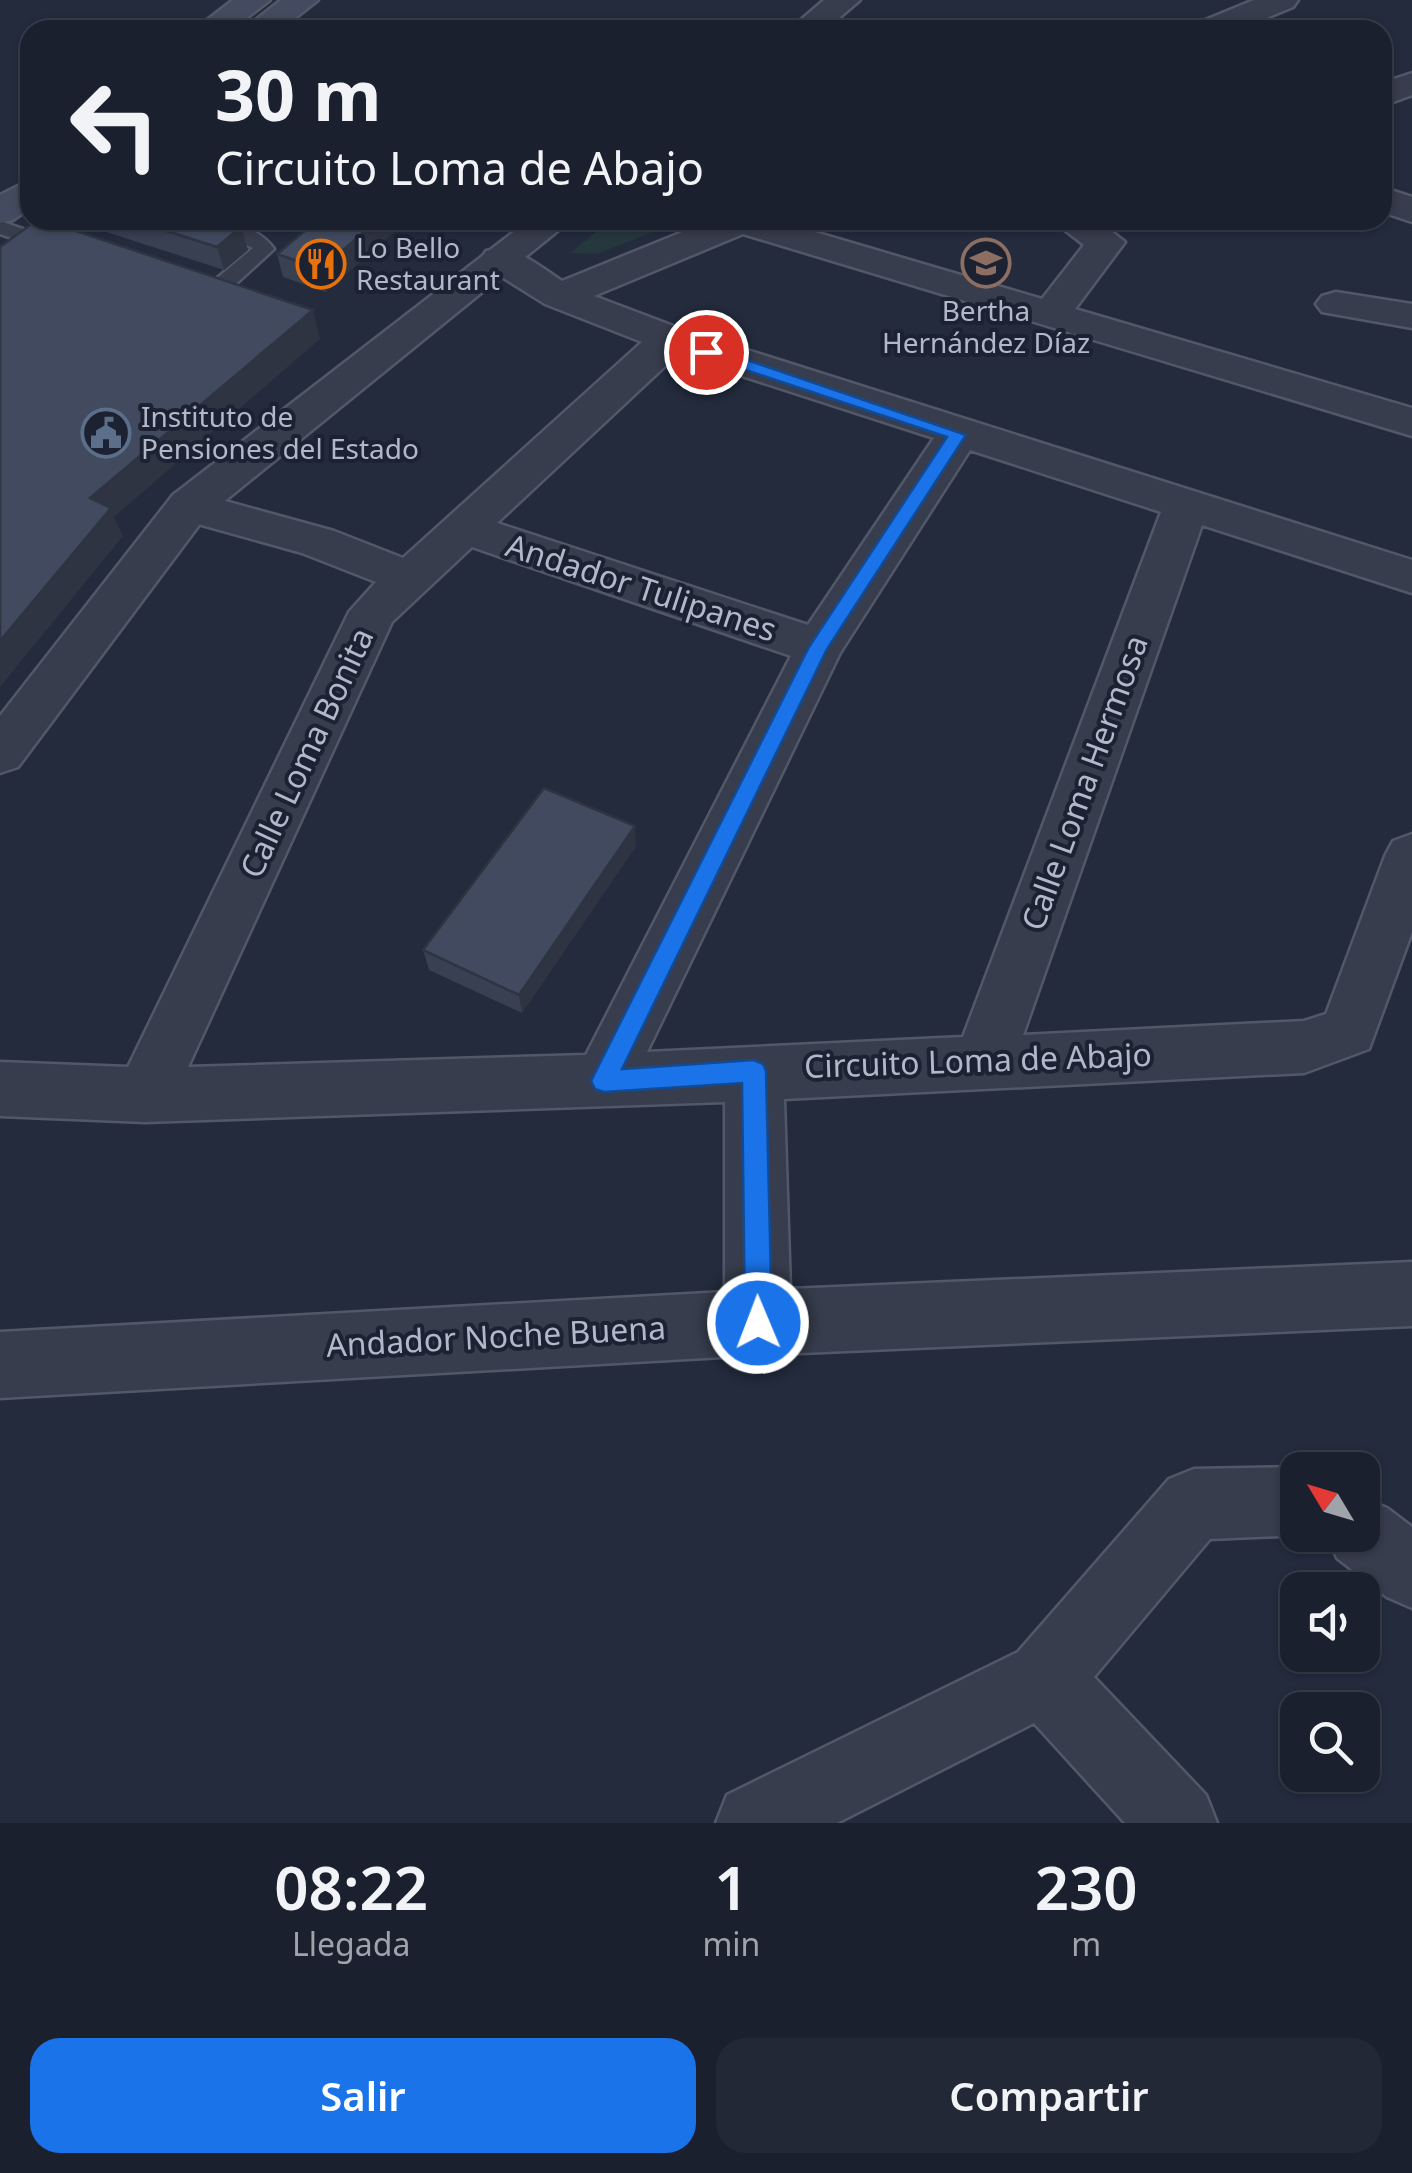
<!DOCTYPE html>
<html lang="es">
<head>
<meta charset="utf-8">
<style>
	body { margin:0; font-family:"Noto Sans",sans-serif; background:#232836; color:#f1f3f6; height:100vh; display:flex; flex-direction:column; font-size:38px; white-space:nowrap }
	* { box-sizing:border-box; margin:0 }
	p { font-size:32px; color:#9fa3aa }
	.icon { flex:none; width:55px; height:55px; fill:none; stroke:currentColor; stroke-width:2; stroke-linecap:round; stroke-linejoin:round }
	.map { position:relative; height:1823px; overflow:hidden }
	.panel { display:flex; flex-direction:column; background:#1a202e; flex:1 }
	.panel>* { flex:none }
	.banner { position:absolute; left:20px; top:20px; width:1372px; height:210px; border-radius:30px; box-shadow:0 2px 8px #0004,0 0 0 2px #383e4a; background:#1a202e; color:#f1f3f6; overflow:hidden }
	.needle { width:65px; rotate:308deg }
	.fabs { position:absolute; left:1280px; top:1452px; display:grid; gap:20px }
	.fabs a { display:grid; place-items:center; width:100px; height:100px; border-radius:20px; background:#1a202e; box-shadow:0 2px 8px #0004,0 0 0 2px #383e4a; font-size:50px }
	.pin { position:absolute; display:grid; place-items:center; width:85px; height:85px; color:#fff; margin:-42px; border:5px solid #fff; border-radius:50%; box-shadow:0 2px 10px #0007 }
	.me { position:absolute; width:110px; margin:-55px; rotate:359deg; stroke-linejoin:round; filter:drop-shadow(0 0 8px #0008) }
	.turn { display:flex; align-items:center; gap:35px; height:210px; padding:0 30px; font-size:45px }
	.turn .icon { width:130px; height:130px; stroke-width:2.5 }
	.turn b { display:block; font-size:70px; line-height:85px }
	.eta { display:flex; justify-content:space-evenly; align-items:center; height:170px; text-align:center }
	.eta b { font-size:60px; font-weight:600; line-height:70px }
	.button { display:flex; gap:20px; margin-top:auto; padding:20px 30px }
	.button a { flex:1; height:115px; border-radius:30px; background:#1a73e8; color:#fff; font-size:40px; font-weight:600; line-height:115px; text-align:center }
	.button a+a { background:#232836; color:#f1f3f6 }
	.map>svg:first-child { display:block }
	.green { fill:#25383e }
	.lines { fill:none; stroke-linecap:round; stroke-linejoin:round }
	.service-casing { stroke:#525868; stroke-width:5 }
	.minor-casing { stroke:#525868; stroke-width:5 }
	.tertiary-casing { stroke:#525868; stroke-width:5 }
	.secondary-casing { stroke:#525868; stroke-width:5 }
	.service { fill:#373d4d; fill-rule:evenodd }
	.minor { fill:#373d4d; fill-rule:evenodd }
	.tertiary { fill:#373d4d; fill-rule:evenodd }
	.secondary { fill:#444b60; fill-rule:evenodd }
	.wall { fill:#384052 }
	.shaded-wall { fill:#2e3442 }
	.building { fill:#414a5f; stroke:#2e3442; stroke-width:2.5 }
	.route { fill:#1a73e8; stroke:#114b97; stroke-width:2.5 }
	.labels { text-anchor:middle; stroke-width:8; stroke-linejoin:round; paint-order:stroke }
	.far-poi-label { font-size:28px; fill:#b2b8c9; stroke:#1c2232; text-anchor:start }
	.street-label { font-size:32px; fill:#b2b8c9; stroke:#1c2232 }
</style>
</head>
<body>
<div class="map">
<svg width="1412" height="1823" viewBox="0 0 1412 1823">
	<rect width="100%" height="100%" fill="#232b3d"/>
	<path class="green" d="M 611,220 L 683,220 L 597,254 L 570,253 Z"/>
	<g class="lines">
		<g class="service-casing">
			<path id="service" d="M 192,220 C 221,220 257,224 274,249 L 215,303 L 184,299 L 181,294 L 184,289 L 203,290 L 253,248 Z
				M 0,221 L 61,242 L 64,246 L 54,252 L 0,234 Z"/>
		</g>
		<g class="minor-casing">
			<path id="minor" d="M 1254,0 L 1298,0 L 1293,7 L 1237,30 L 1193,30 L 1198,23 Z
				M 1412,73 L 1412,95 L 1382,106 L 1382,83 Z
				M 1382,187 L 1412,197 L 1412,222 L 1382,212 Z
				M 712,220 L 774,220 L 1042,299 L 1084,245 L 1052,220 L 1097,220 L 1125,242 L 1075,309 L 1412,408 L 1412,436 L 743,234 L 594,296 L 684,330 L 1412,560 L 1412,593 L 1202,525 L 1023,1035 L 1304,1021 L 1326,1014 L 1385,856 L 1393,841 L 1412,834 L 1412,932 L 1369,1049 L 1304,1073 L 784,1099 L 790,1289 L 1412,1262 L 1412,1326 L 758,1355 L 0,1398 L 0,1332 L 725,1292 L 725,1102 L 145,1122 L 0,1116 L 0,1062 L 128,1067 L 349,612 L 376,582 L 302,553 L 173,517 L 167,506 L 173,495 L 189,491 L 334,531 L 403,558 L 642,342 L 545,304 L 486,267 L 481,259 L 486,251 C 515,244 539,266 562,281 ZM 677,355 L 934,438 L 808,625 L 497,523 ZM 970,450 L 1161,512 L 963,1037 L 647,1052 L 840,653 ZM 472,547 L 791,656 L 586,1055 L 188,1067 L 392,622 Z
				M 1336,292 L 1412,304 L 1412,328 L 1322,312 L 1316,304 L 1322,296 Z
				M 1298,1467 L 1305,1470 L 1298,1470 L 1298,1535 L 1303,1535 L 1210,1539 L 1094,1677 L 1206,1795 L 1217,1823 L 1125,1823 L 1034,1723 L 837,1823 L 716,1823 L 727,1795 L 1018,1652 L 1169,1479 L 1194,1469 Z
				M 1362,1498 L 1387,1508 L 1412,1527 L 1412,1608 L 1387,1597 L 1337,1558 L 1327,1535 L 1362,1535 Z"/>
		</g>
		<g class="tertiary-casing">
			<path id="tertiary" d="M 824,0 L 860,0 L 825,30 L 789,30 Z
				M 529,220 L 571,220 L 205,517 L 18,767 L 0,773 L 0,716 L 173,495 Z"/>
		</g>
		<g class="secondary-casing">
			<path id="secondary" d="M 233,0 L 270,0 L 231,30 L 194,30 Z
				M 281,0 L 318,0 L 280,30 L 243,30 Z
				M 30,180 L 30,208 L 13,220 L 0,223 L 0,195 Z"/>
		</g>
		<use href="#service" class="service"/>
		<use href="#minor" class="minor"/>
		<use href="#tertiary" class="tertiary"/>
		<use href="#secondary" class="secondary"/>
	</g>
	<path class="wall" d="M 88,220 L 218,220 L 248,250 L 224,270 L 91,227 Z
		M 318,220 L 326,292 L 283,277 L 277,254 Z
		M 636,846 L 522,1013 L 429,970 L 423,950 Z"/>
	<path class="shaded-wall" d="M 378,220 L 408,220 L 326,292 L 321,269 Z
		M 241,227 L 248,250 L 224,270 L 217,247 Z
		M 313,310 L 320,339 L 114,517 L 123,536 L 0,687 L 0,641 L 90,498 Z
		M 635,826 L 636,846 L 522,1013 L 519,995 Z"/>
	<path class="building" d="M 37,220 L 43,220 L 313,310 L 90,498 L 111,508 L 0,641 L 0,247 Z
		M 132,220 L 218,220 L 241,227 L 217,247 Z
		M 318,220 L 378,220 L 321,269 L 277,254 Z
		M 544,788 L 635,826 L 519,995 L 423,950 Z"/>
	<path class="route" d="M 706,346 L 966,435 L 827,649 L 622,1069 L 754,1060 L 763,1064 L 766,1071 L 772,1323 L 768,1332 L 758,1336 L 749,1332 L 745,1323 L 742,1083 L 604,1092 L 595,1089 L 591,1081 L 809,647 L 947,437 L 701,355 L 698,352 Z"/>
	<defs>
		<g id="school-ring" transform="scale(2.5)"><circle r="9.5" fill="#1c2232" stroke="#8d6e63" stroke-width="1.5"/><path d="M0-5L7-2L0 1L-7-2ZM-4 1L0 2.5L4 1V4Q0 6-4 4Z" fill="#8d6e63"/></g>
		<g id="restaurant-ring" transform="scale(2.5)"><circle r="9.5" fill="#1c2232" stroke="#e8710a" stroke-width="1.5"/><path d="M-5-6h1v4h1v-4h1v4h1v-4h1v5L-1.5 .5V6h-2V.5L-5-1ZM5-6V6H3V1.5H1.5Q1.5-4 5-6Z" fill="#e8710a"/></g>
		<g id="civic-ring" transform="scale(2.5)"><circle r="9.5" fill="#1c2232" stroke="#5c6f8a" stroke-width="1.5"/><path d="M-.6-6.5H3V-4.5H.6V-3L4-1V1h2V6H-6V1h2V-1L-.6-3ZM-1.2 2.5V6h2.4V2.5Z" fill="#5c6f8a"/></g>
	</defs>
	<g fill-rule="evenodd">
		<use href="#school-ring" x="986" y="263"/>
		<use href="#restaurant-ring" x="321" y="264"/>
		<use href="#civic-ring" x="106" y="433"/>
	</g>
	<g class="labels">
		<g class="far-poi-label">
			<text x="356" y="258">Lo Bello<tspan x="356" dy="32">Restaurant</tspan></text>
			<text x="986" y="321" text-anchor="middle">Bertha<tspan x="986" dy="32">Hernández Díaz</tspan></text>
			<text x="141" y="427">Instituto de<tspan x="141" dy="32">Pensiones del Estado</tspan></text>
		</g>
		<g class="street-label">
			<text transform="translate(641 588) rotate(18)" y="11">Andador Tulipanes</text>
			<text transform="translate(307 753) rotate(-65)" y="11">Calle Loma Bonita</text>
			<text transform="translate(1085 783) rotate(-70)" y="11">Calle Loma Hermosa</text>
			<text transform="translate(978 1061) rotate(-2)" y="11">Circuito Loma de Abajo</text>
			<text transform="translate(496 1337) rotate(-3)" y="11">Andador Noche Buena</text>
		</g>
	</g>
</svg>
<div class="fabs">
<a><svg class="needle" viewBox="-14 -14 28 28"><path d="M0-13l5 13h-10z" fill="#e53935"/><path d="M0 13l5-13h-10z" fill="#9fa3aa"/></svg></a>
<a><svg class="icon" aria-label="sound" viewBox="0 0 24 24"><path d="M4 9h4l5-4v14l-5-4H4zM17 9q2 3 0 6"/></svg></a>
<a><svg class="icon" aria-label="search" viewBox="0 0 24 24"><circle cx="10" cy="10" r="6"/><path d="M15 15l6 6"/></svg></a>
</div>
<div class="pin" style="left:706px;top:352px;background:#d93025"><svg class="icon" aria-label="arrive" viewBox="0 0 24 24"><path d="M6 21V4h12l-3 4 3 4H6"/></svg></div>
<svg class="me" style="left:758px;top:1323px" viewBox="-20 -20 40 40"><circle r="17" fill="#1a73e8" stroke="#fff" stroke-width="3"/><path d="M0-11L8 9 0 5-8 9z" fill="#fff"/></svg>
<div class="banner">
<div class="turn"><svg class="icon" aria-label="left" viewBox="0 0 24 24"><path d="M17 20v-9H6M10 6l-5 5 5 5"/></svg><div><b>30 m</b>Circuito Loma de Abajo</div></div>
</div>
</div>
<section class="panel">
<div class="eta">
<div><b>08:22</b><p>Llegada</p></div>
<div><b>1</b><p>min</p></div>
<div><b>230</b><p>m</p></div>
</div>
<div class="button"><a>Salir</a><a>Compartir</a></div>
</section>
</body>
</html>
